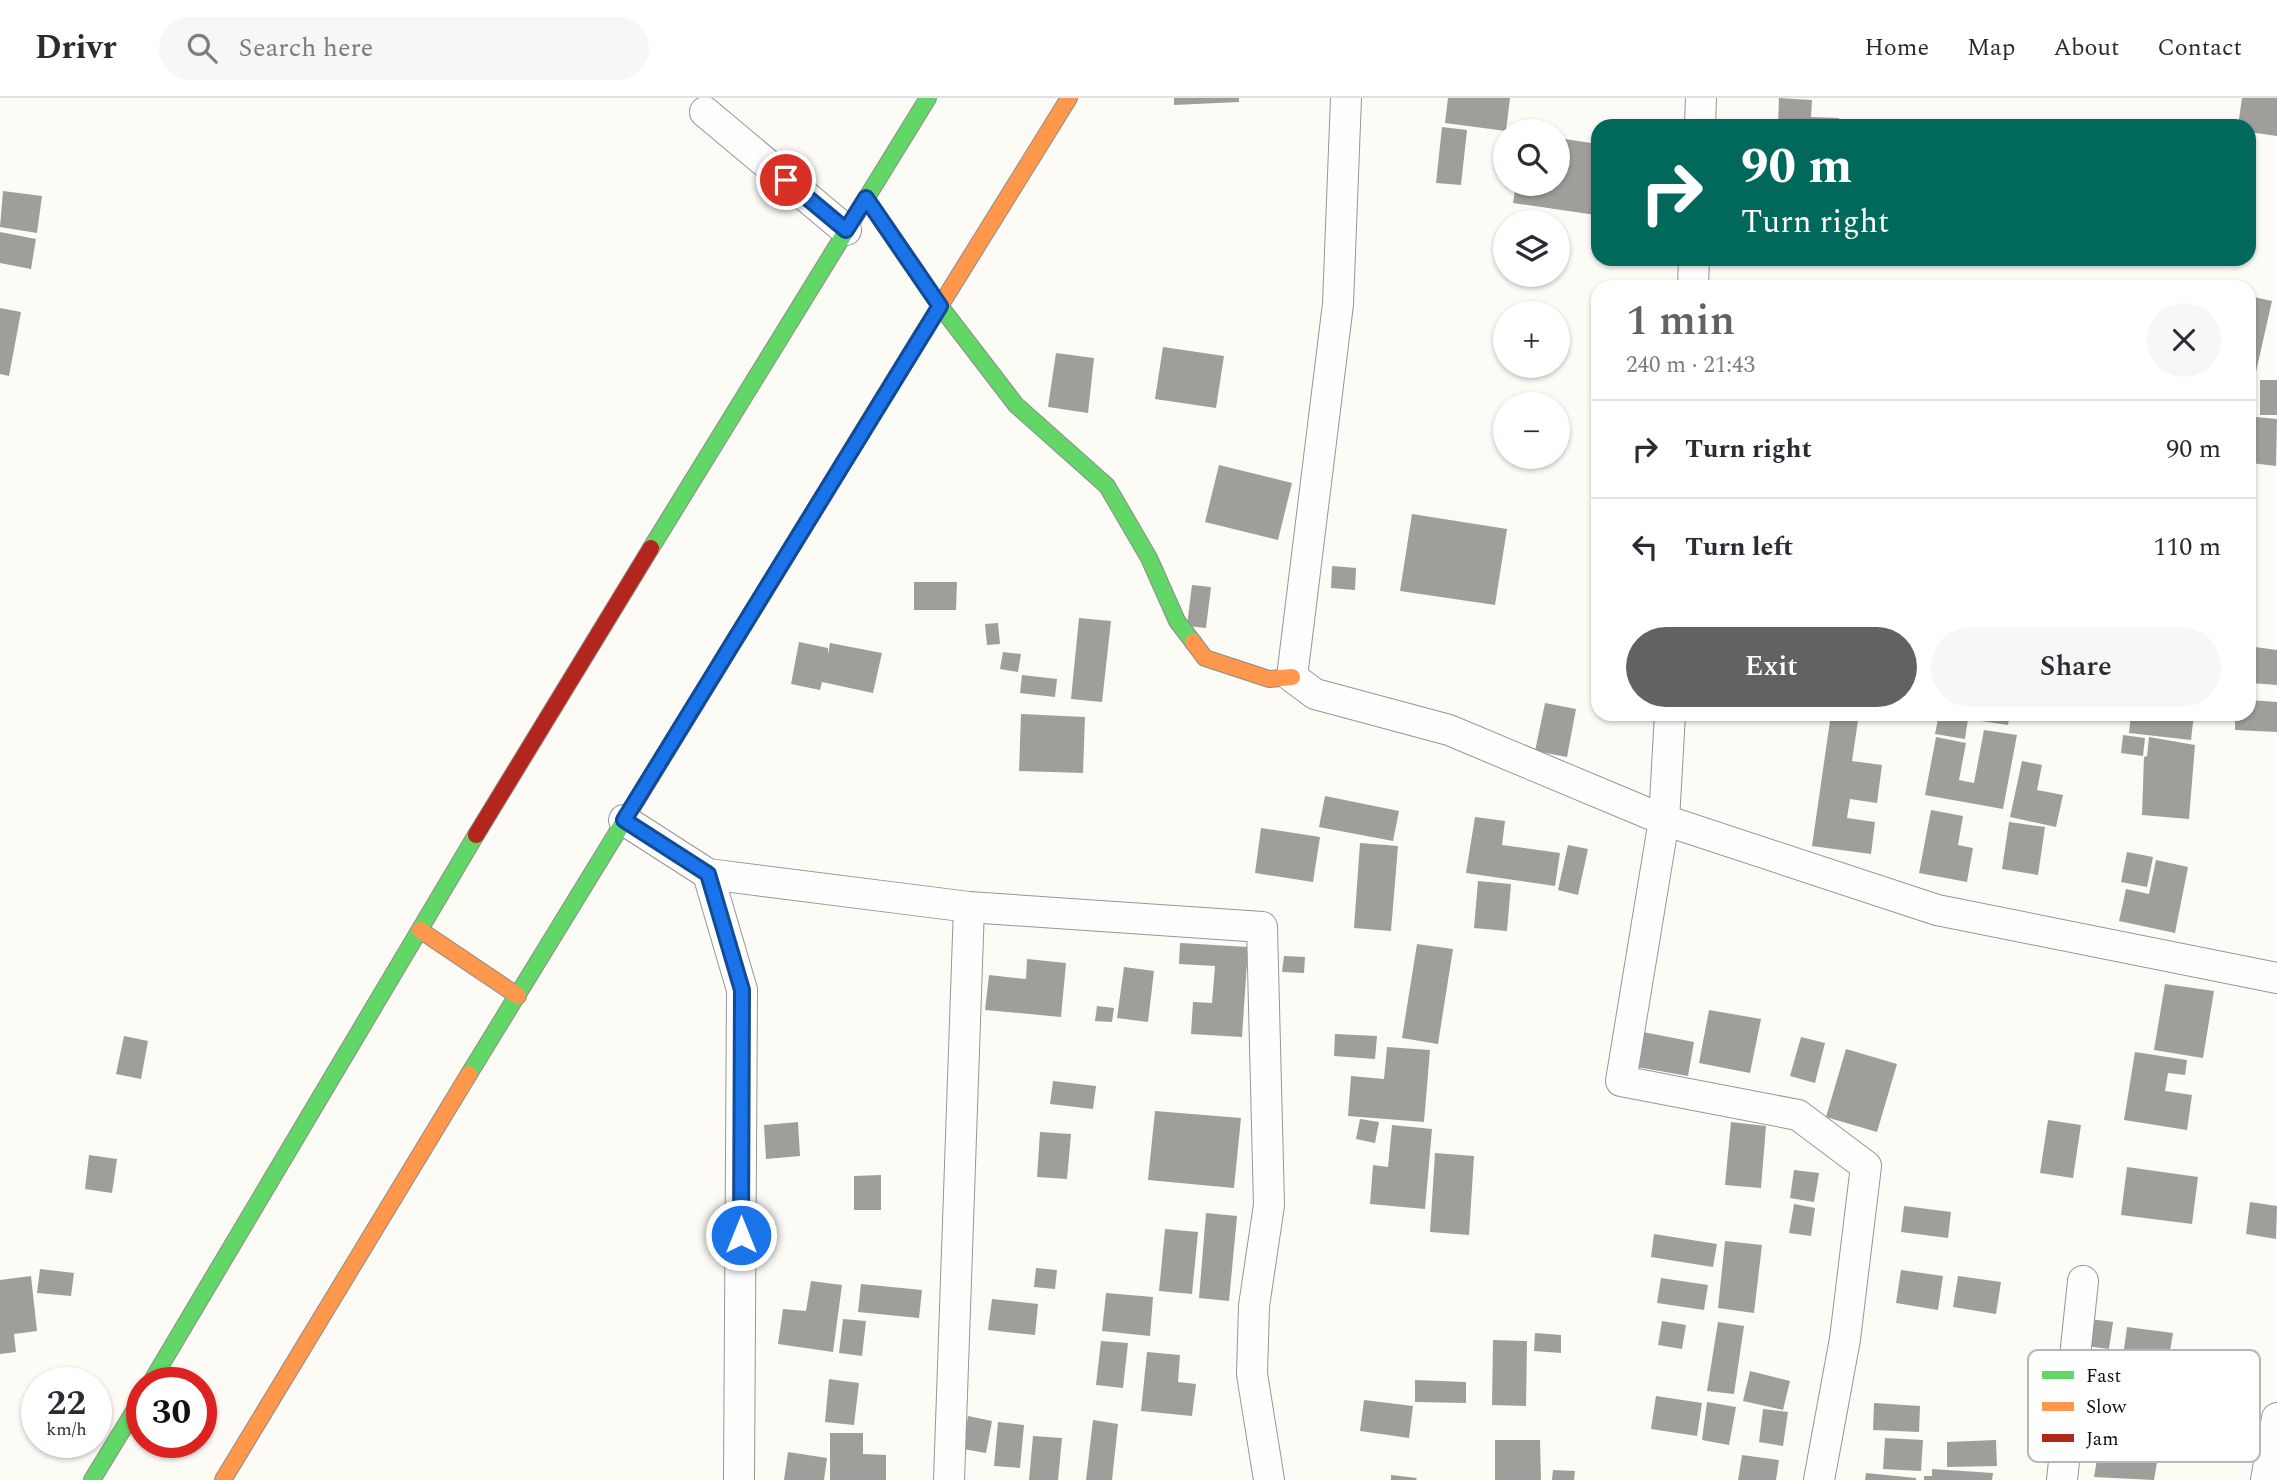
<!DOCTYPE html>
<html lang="en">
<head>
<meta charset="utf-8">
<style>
	body { margin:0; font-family:Spectral,serif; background:#f7f7f7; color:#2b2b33; height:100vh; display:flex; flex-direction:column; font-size:26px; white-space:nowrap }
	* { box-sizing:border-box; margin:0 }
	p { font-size:23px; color:#7c7c81 }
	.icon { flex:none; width:38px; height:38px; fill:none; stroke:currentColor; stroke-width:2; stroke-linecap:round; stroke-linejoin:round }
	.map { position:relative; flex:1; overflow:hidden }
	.panel { position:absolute; left:1591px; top:182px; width:665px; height:441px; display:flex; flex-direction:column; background:#fff; border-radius:21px; box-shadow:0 2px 5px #0004 }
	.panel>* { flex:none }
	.hud { position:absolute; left:1591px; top:21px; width:665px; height:147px; border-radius:21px; box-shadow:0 2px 5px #0004; background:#00695c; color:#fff; overflow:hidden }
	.buttons { position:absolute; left:1493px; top:21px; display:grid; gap:14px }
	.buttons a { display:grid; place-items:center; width:77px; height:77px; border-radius:50%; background:#fff; box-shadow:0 2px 5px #0004; font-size:35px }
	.speed { position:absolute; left:21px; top:1269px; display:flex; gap:14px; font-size:35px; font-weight:700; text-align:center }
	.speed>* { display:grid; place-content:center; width:91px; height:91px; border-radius:50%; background:#fff; box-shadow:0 2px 5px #0004; line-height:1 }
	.speed small { font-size:18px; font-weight:400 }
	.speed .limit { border:10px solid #d22; background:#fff; color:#111 }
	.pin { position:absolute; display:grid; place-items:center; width:60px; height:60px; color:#fff; margin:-30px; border:4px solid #fff; border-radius:50%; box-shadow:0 2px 7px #0007 }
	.me { position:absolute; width:77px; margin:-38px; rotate:0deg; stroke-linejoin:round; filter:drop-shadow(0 0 5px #0008) }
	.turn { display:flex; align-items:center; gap:24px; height:147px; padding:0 35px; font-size:32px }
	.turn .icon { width:91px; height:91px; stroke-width:2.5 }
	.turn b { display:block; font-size:49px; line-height:60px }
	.round { display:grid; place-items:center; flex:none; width:74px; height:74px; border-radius:37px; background:#f7f7f7 }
	.overview { display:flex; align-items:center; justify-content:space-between; height:119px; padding:0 35px }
	h1 { font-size:42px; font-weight:600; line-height:52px; color:#636260 }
	.action { display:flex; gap:14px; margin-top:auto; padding:14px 35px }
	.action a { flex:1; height:80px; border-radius:42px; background:#636260; color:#fff; font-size:28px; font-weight:600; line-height:80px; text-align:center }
	.action a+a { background:#f7f7f7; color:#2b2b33 }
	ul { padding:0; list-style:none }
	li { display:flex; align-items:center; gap:21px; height:98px; padding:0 35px; border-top:2px solid #e1e1e2 }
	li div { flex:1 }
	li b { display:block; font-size:26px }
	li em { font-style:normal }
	header { display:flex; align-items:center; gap:42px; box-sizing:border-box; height:98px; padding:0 35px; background:#fff; border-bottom:2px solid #e1e1e2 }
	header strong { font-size:33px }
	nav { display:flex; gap:38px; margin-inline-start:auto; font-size:24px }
	.search { width:490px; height:63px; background:#f7f7f7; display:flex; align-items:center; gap:18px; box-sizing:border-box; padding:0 24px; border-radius:38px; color:#7c7c81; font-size:26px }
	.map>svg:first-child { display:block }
	.building { fill:#a09e9b }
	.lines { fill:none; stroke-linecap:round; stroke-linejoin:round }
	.street-casing { stroke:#969694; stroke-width:32 }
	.fast-casing { stroke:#8d8c8a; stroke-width:18 }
	.slow-casing { stroke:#8d8c8a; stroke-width:18 }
	.jam-casing { stroke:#8d8c8a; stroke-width:18 }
	.street { stroke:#fffefe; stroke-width:30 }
	.fast { stroke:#63d668; stroke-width:16 }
	.slow { stroke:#ff974d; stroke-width:16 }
	.jam { stroke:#b3261e; stroke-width:16 }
	.route-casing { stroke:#114b97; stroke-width:18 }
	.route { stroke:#1a73e8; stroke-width:12 }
	.key { fill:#fff; stroke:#b7b7b7; stroke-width:2 }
	.key-label { font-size:19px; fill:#101010 }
</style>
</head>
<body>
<header>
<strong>Drivr</strong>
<div class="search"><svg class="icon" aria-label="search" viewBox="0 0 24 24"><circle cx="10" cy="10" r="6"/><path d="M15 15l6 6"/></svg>Search here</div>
<nav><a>Home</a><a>Map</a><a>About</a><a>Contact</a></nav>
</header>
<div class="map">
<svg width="2277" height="1382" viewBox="0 0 2277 1382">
	<rect width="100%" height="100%" fill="#fcfbf6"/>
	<path class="building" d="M 1174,0 L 1239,0 L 1239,4 L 1174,7 Z
		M 1448,0 L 1510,0 L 1506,33 L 1445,25 Z
		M 1779,0 L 1812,2 L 1811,19 L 1839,20 L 1839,28 L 1778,28 Z
		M 2242,0 L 2277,0 L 2277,38 L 2249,34 L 2249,28 L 2238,28 Z
		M 1442,29 L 1467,32 L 1461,87 L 1436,85 Z
		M 1558,40 L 1598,46 L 1596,117 L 1513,105 L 1516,86 L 1558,86 Z
		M 3,93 L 42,98 L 37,135 L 0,129 Z
		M 0,134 L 36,141 L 31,171 L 0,165 Z
		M 2249,198 L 2272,203 L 2253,287 L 2249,286 Z
		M 0,210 L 21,214 L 9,278 L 0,276 Z
		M 1163,249 L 1224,258 L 1216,310 L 1155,301 Z
		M 1056,255 L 1094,260 L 1088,315 L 1048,309 Z
		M 2260,282 L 2277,282 L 2277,317 L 2260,317 Z
		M 2256,319 L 2277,321 L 2276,368 L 2251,365 Z
		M 1219,367 L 1292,385 L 1278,442 L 1205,424 Z
		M 1412,416 L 1507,431 L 1495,507 L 1400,493 Z
		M 1332,468 L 1356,470 L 1355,492 L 1331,490 Z
		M 914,484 L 957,484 L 956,512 L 914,512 Z
		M 1192,487 L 1211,489 L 1206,530 L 1187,528 Z
		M 1079,520 L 1111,523 L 1102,604 L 1071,601 Z
		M 998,525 L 1000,546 L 987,547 L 985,526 Z
		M 799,544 L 828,550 L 828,557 L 830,545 L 882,555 L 873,595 L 822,584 L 820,592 L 791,586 Z
		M 2255,549 L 2277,552 L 2277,587 L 2251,585 Z
		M 1003,554 L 1021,556 L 1018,574 L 1000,571 Z
		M 1022,577 L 1057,581 L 1055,599 L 1020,595 Z
		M 2249,602 L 2277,604 L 2277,634 L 2235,632 L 2235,616 L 2249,616 Z
		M 1545,605 L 1576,611 L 1567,659 L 1535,653 Z
		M 1021,616 L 1085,619 L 1083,675 L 1019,673 Z
		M 1831,616 L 1859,616 L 1852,663 L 1882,667 L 1877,705 L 1850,701 L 1847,720 L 1875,724 L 1871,756 L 1812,748 Z
		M 1939,616 L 2010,616 L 2008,627 L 1968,621 L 1965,641 L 1935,636 Z
		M 2131,616 L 2194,616 L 2191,642 L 2129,635 Z
		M 1984,632 L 2017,637 L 2003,711 L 1925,697 L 1936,639 L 1966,645 L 1959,682 L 1974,685 Z
		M 2123,637 L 2145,640 L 2143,658 L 2121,655 Z
		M 2149,639 L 2195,647 L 2189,721 L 2142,717 L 2144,659 L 2147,658 Z
		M 2022,663 L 2042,667 L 2037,692 L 2063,697 L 2056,729 L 2010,719 Z
		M 1325,698 L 1399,713 L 1393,743 L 1319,729 Z
		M 1931,712 L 1963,718 L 1958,747 L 1973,750 L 1967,784 L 1919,775 Z
		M 1475,719 L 1505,723 L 1502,747 L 1560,755 L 1555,788 L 1466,775 Z
		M 2009,724 L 2045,729 L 2038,777 L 2002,771 Z
		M 1261,730 L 1320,739 L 1313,784 L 1255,775 Z
		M 1360,745 L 1398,748 L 1391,833 L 1354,830 Z
		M 1568,747 L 1588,751 L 1578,797 L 1558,792 Z
		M 2127,754 L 2153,759 L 2147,789 L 2121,784 Z
		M 2156,762 L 2188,769 L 2175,835 L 2119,823 L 2126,791 L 2149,796 Z
		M 1478,783 L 1511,786 L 1507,833 L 1474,830 Z
		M 1180,845 L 1248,849 L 1242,939 L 1191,936 L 1193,904 L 1212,905 L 1215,868 L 1179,866 Z
		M 1417,846 L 1453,851 L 1438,946 L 1402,940 Z
		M 1284,858 L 1305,859 L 1304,875 L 1282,874 Z
		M 1027,861 L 1066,865 L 1061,919 L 985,912 L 989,877 L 1026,881 Z
		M 1124,869 L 1154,873 L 1148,924 L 1117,920 Z
		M 2165,886 L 2214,893 L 2203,960 L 2154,952 Z
		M 1097,908 L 1114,910 L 1112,924 L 1095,923 Z
		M 1709,912 L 1761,921 L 1750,975 L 1699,965 Z
		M 1643,934 L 1694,944 L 1688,978 L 1637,969 Z
		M 1335,936 L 1377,938 L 1375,961 L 1334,958 Z
		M 124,938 L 148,943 L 141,981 L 116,976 Z
		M 1801,939 L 1825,945 L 1815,985 L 1790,978 Z
		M 1387,949 L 1430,952 L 1424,1024 L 1348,1018 L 1351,978 L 1384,981 Z
		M 1846,951 L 1897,966 L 1877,1034 L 1826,1019 Z
		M 2135,954 L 2187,962 L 2185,977 L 2168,975 L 2165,993 L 2192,997 L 2187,1032 L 2124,1022 Z
		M 1053,983 L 1096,988 L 1093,1011 L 1050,1006 Z
		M 1155,1013 L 1241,1020 L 1234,1090 L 1148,1082 Z
		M 1360,1021 L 1379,1024 L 1375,1045 L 1356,1041 Z
		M 2048,1022 L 2081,1027 L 2073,1080 L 2040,1075 Z
		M 798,1024 L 800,1058 L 766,1061 L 764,1027 Z
		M 1731,1024 L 1766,1028 L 1761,1090 L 1725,1087 Z
		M 1392,1027 L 1432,1031 L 1425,1111 L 1370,1106 L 1373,1067 L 1388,1069 Z
		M 1040,1034 L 1071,1036 L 1067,1081 L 1037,1079 Z
		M 1435,1055 L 1474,1058 L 1469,1137 L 1430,1134 Z
		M 89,1057 L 117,1061 L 112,1095 L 85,1091 Z
		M 2127,1069 L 2198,1079 L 2192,1126 L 2121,1117 Z
		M 1794,1072 L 1819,1075 L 1814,1104 L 1790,1100 Z
		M 881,1077 L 881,1112 L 854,1112 L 854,1078 Z
		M 2250,1104 L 2277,1108 L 2276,1141 L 2246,1136 Z
		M 1794,1106 L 1815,1110 L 1811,1138 L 1789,1135 Z
		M 1904,1108 L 1951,1114 L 1948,1140 L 1901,1134 Z
		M 1206,1115 L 1237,1118 L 1229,1203 L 1199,1200 Z
		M 1165,1131 L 1198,1134 L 1192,1196 L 1159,1193 Z
		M 1654,1136 L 1717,1146 L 1713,1169 L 1651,1159 Z
		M 1725,1143 L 1762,1147 L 1754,1215 L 1718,1210 Z
		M 1036,1170 L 1057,1172 L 1055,1191 L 1034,1189 Z
		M 40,1171 L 74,1175 L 71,1198 L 37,1195 Z
		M 1901,1172 L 1943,1178 L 1938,1212 L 1896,1205 Z
		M 31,1178 L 37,1233 L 14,1236 L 16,1254 L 0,1256 L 0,1182 Z
		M 1958,1178 L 2001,1184 L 1996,1216 L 1953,1209 Z
		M 1661,1180 L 1708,1187 L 1704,1212 L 1657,1205 Z
		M 811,1183 L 842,1187 L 833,1254 L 778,1246 L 783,1211 L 806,1213 Z
		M 861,1186 L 922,1192 L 919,1220 L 858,1214 Z
		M 1106,1195 L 1153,1199 L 1150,1238 L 1102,1233 Z
		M 992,1201 L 1038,1206 L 1035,1237 L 988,1232 Z
		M 843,1221 L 866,1223 L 862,1258 L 839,1255 Z
		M 2090,1221 L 2113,1224 L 2109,1251 L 2086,1248 Z
		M 1662,1223 L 1686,1227 L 1682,1251 L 1658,1247 Z
		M 1718,1224 L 1744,1228 L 1734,1296 L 1707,1293 Z
		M 2127,1229 L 2173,1235 L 2168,1265 L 2123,1258 Z
		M 1535,1235 L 1561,1237 L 1561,1255 L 1534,1253 Z
		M 1493,1242 L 1527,1243 L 1526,1308 L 1492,1307 Z
		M 1101,1243 L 1128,1245 L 1123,1290 L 1096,1287 Z
		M 1147,1254 L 1180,1257 L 1178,1284 L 1196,1286 L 1192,1318 L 1141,1313 Z
		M 1750,1273 L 1790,1283 L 1783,1312 L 1743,1303 Z
		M 829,1281 L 859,1285 L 854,1327 L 825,1324 Z
		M 1415,1282 L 1466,1284 L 1466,1305 L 1415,1304 Z
		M 1656,1298 L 1702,1305 L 1697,1338 L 1651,1331 Z
		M 1364,1302 L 1413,1308 L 1409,1340 L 1360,1333 Z
		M 1707,1304 L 1736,1309 L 1729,1347 L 1702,1342 Z
		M 1874,1305 L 1920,1308 L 1919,1334 L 1873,1332 Z
		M 1763,1311 L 1788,1314 L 1783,1348 L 1759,1344 Z
		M 968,1318 L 992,1323 L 986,1355 L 963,1351 Z
		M 1093,1322 L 1118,1326 L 1112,1382 L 1086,1382 Z
		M 998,1324 L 1024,1327 L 1020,1370 L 994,1368 Z
		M 2102,1332 L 2161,1341 L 2154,1382 L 2094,1379 Z
		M 830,1335 L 863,1335 L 863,1356 L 886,1357 L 886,1382 L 830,1382 Z
		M 1033,1338 L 1062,1340 L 1058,1382 L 1029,1382 Z
		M 1885,1340 L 1923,1342 L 1921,1373 L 1883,1371 Z
		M 1495,1342 L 1540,1342 L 1541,1382 L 1495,1382 Z
		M 1996,1342 L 1997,1368 L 1947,1369 L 1947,1344 Z
		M 788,1354 L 827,1360 L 824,1382 L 784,1382 Z
		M 1742,1357 L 1779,1362 L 1776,1382 L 1738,1382 Z
		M 1932,1371 L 1993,1375 L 1992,1382 L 1924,1382 L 1924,1378 L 1932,1378 Z
		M 1553,1372 L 1575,1373 L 1574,1382 L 1552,1382 Z
		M 1866,1375 L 1916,1380 L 1916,1382 L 1865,1382 Z
		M 1391,1377 L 1417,1380 L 1416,1382 L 1391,1382 Z"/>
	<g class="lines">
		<g class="street-casing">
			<path id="street" d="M 1346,0 L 1338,206 L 1292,579 L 1315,596 L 1449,632 L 1664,722 L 1937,812 L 2277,880
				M 705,14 L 846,132
				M 1700,28 L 1701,0
				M 1693,189 L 1694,161
				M 1670,616 L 1664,722 L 1621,983 L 1798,1017 L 1866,1068 L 1845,1241 L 1819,1382
				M 624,722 L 708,776 L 969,809 L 1262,829 L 1269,1107 L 1254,1208 L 1252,1276 L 1269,1382
				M 708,776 L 742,892 L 739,1382
				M 949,1382 L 969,809
				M 2062,1382 L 2083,1183
				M 2266,1382 L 2277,1320"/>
		</g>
		<g class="fast-casing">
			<path id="fast" d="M 866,100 L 940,208 L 1016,307 L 1107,388 L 1149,460 L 1177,523 L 1193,544
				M 651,450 L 928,0
				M 469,976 L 909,258
				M 151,1284 L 476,737
				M 92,1382 L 142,1300"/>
		</g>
		<g class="slow-casing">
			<path id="slow" d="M 909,258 L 1069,0
				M 1193,544 L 1205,560 L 1269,581 L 1292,579
				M 420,832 L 518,898
				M 223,1382 L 469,976"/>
		</g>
		<g class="jam-casing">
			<path id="jam" d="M 476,737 L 651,450"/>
		</g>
		<use href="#street" class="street"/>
		<use href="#fast" class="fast"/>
		<use href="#slow" class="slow"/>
		<use href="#jam" class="jam"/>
	</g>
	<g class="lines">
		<g class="route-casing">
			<path id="route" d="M 741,1137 L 742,892 L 708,776 L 624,722 L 940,208 L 866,100 L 846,132 L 786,82"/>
		</g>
		<use href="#route" class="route"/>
	</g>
	<rect x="2028" y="1252" width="232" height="112" rx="10" class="key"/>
	<rect x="2042" y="1273" width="32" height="8" fill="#63d668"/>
	<rect x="2042" y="1304" width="32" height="9" fill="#ff974d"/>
	<rect x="2042" y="1336" width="32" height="8" fill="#b3261e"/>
	<g class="key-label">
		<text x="2086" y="1284">Fast</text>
		<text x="2086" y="1315">Slow</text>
		<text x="2086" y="1347">Jam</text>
	</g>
</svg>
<div class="buttons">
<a><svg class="icon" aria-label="search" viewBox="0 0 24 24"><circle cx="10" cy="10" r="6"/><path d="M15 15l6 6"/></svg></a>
<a><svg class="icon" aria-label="layers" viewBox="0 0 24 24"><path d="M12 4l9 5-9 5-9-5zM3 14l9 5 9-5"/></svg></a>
<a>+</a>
<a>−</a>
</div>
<div class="speed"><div>22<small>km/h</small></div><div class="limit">30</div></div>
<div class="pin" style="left:786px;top:82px;background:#d93025"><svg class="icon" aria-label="arrive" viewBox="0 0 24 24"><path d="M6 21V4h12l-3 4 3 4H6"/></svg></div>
<svg class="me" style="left:741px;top:1137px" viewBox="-20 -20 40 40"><circle r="17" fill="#1a73e8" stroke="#fff" stroke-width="3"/><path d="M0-11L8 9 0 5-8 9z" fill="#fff"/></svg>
<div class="hud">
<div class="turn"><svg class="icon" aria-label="right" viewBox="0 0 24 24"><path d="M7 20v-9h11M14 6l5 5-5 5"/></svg><div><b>90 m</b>Turn right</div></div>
</div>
<section class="panel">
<div class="overview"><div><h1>1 min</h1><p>240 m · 21:43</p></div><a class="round"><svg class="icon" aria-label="close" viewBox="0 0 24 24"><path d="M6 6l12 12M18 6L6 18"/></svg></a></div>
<ul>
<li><svg class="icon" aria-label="right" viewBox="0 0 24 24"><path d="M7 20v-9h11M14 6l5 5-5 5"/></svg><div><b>Turn right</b></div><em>90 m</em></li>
<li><svg class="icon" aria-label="left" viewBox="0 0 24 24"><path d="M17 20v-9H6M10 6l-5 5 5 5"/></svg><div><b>Turn left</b></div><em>110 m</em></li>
</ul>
<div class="action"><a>Exit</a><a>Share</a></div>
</section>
</div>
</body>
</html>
